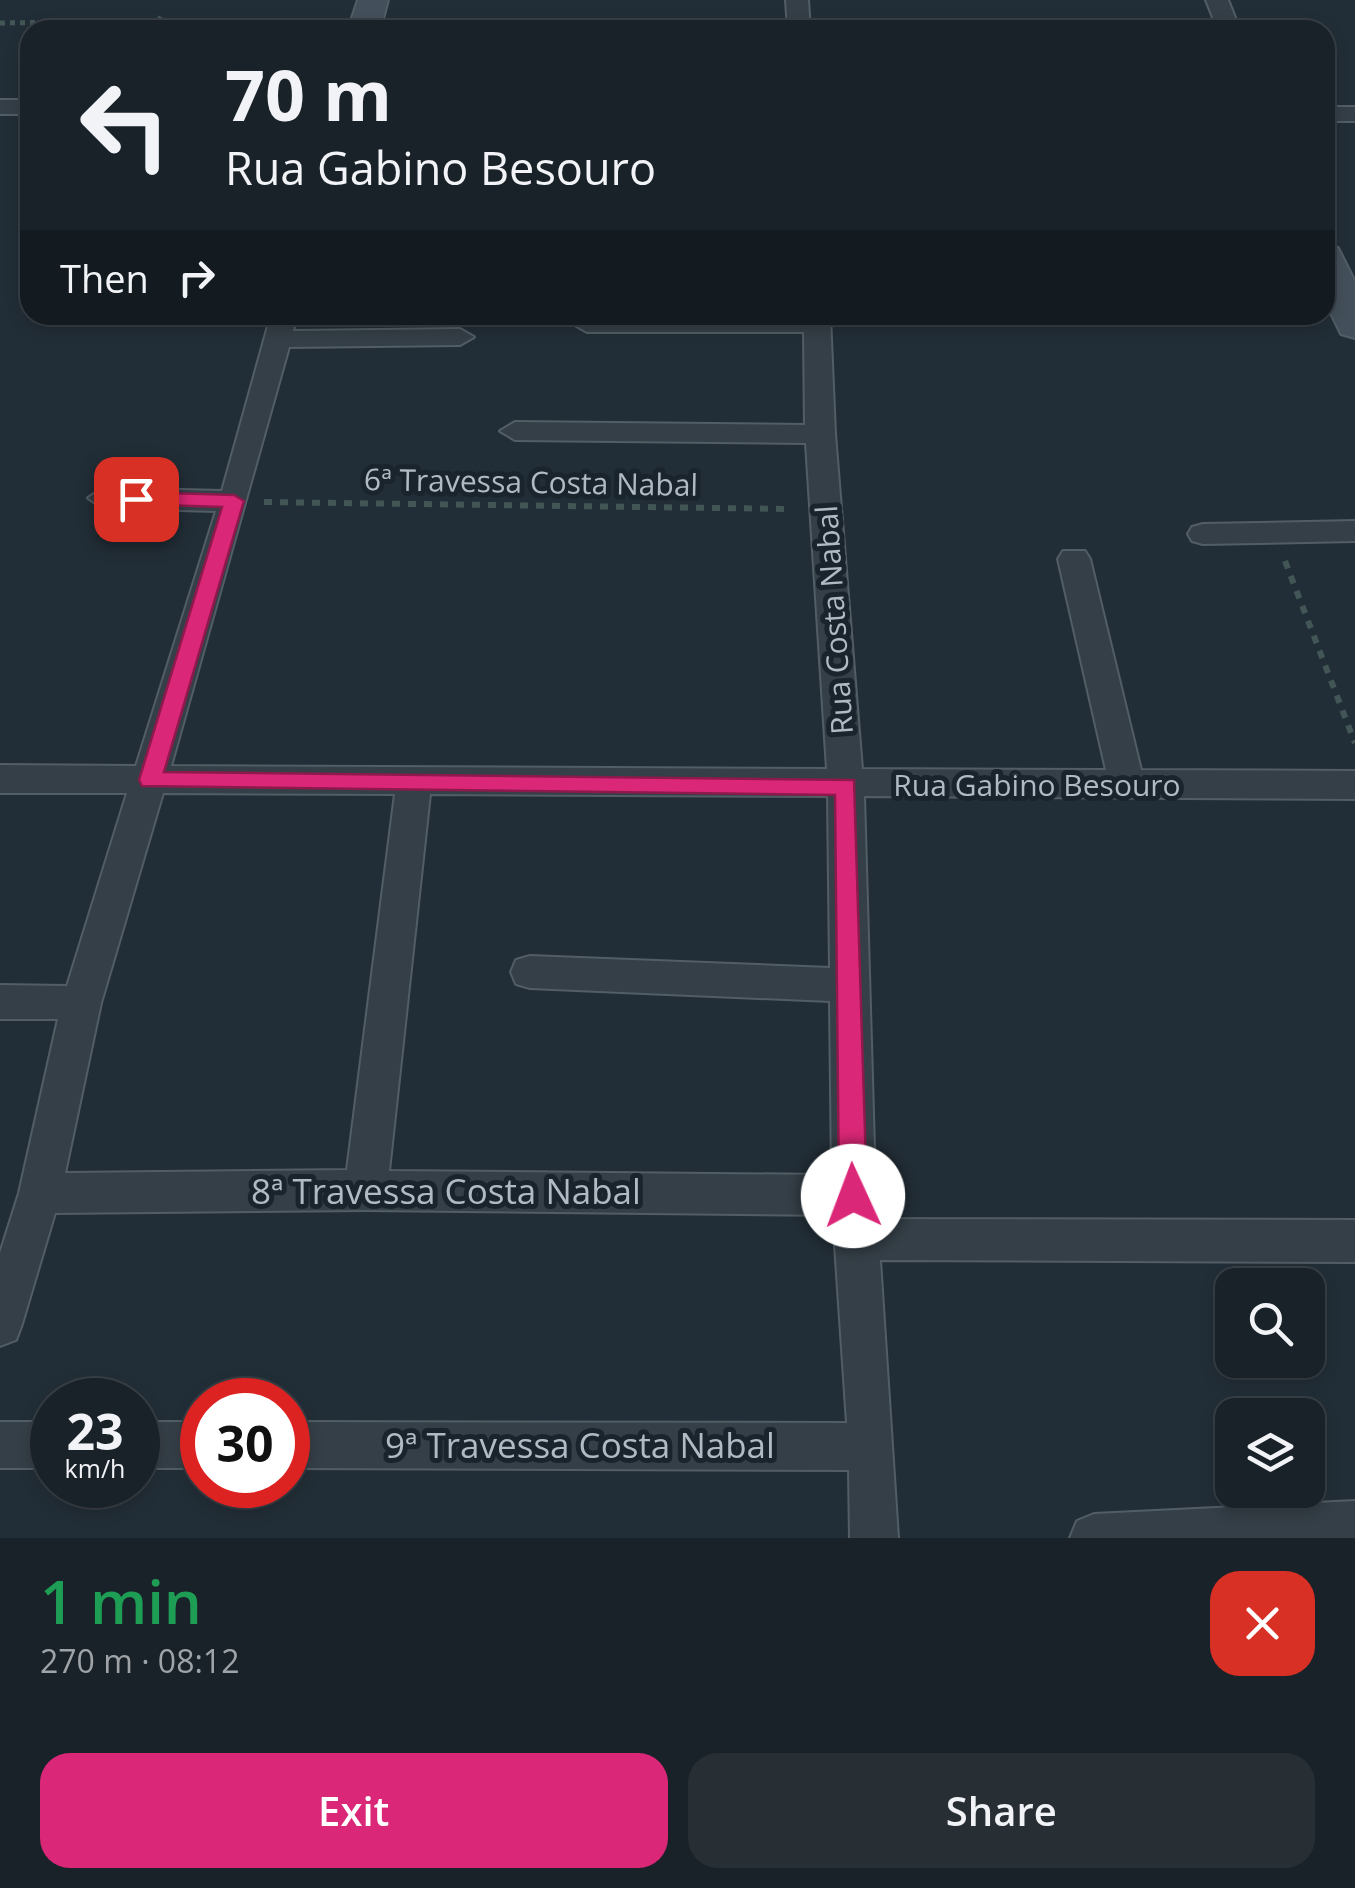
<!DOCTYPE html>
<html lang="en">
<head>
<meta charset="utf-8">
<style>
	body { margin:0; font-family:"Open Sans",sans-serif; background:#272f35; color:#f1f3f6; height:100vh; display:flex; flex-direction:column; font-size:38px; white-space:nowrap }
	* { box-sizing:border-box; margin:0 }
	p { font-size:32px; color:#9fa4a8 }
	.icon { flex:none; width:55px; height:55px; fill:none; stroke:currentColor; stroke-width:2; stroke-linecap:round; stroke-linejoin:round }
	.map { position:relative; height:1538px; overflow:hidden }
	.side { display:flex; flex-direction:column; background:#1a2229; flex:1 }
	.side>* { flex:none }
	.top-card { position:absolute; left:20px; top:20px; width:1315px; height:305px; border-radius:30px; box-shadow:0 5px 15px #0003,0 0 0 2px #383f46; background:#1a2229; color:#f1f3f6; overflow:hidden }
	.controls { position:absolute; left:1215px; top:1268px; display:grid; gap:20px }
	.controls a { display:grid; place-items:center; width:110px; height:110px; border-radius:20px; background:#1a2229; box-shadow:0 5px 15px #0003,0 0 0 2px #383f46; font-size:50px }
	.speed { position:absolute; left:30px; top:1378px; display:flex; gap:20px; font-size:50px; font-weight:700; text-align:center }
	.speed>* { display:grid; place-content:center; width:130px; height:130px; border-radius:50%; background:#1a2229; box-shadow:0 5px 15px #0003,0 0 0 2px #383f46; line-height:1 }
	.speed small { font-size:25px; font-weight:400 }
	.speed .limit { border:15px solid #d22; background:#fff; color:#111 }
	.pin { position:absolute; display:grid; place-items:center; width:85px; height:85px; color:#fff; margin:-42px; border-radius:20px; box-shadow:0 5px 15px #0006 }
	.me { position:absolute; width:110px; margin:-55px; rotate:358deg; stroke-linejoin:round; filter:drop-shadow(0 0 8px #0008) }
	.turn { display:flex; align-items:center; gap:35px; height:210px; padding:0 40px; font-size:45px }
	.turn .icon { width:130px; height:130px; stroke-width:2.5 }
	.turn b { display:block; font-size:70px; line-height:85px }
	.then { display:flex; align-items:center; height:95px; padding:0 40px; background:#0003; gap:20px; font-size:38px }
	.round { display:grid; place-items:center; flex:none; width:105px; height:105px; border-radius:30px; background:#272f35 }
	.overview { display:flex; align-items:center; justify-content:space-between; height:170px; padding:0 40px }
	h1 { font-size:60px; font-weight:600; line-height:75px; color:#1e9e55 }
	.button { display:flex; gap:20px; margin-top:auto; padding:20px 40px }
	.button a { flex:1; height:115px; border-radius:30px; background:#db2777; color:#fff; font-size:40px; font-weight:600; line-height:115px; text-align:center }
	.button a+a { background:#272f35; color:#f1f3f6 }
	.map>svg:first-child { display:block }
	.lines { fill:none; stroke-linecap:round; stroke-linejoin:round }
	.street-casing { stroke:#525d65; stroke-width:4 }
	.secondary-casing { stroke:#525d65; stroke-width:4 }
	.path-far1 { stroke:#435656; stroke-width:5; stroke-dasharray:5 5; stroke-linecap:butt }
	.path { stroke:#435656; stroke-width:6; stroke-dasharray:8 8; stroke-linecap:butt }
	.street { fill:#353f47; fill-rule:evenodd }
	.secondary { fill:#434f5a; fill-rule:evenodd }
	.route { fill:#db2777; stroke:#8e194d; stroke-width:2.5 }
	.labels { text-anchor:middle; stroke-width:10; stroke-linejoin:round; paint-order:stroke }
	.street-label { font-size:30px; fill:#afbac4; stroke:#1a242c }
	.near-street-label { font-size:35px; fill:#afbac4; stroke:#1a242c }
</style>
</head>
<body>
<div class="map">
<svg width="1355" height="1538" viewBox="0 0 1355 1538">
	<rect width="100%" height="100%" fill="#222e37"/>
	<g class="lines">
		<g class="street-casing">
			<path id="street" d="M 786,0 L 808,0 L 810,30 L 788,30 Z
				M 1206,0 L 1228,0 L 1240,30 L 1218,30 Z
				M 0,100 L 30,100 L 30,114 L 0,114 Z
				M 1325,107 L 1355,107 L 1355,121 L 1325,121 Z
				M 271,315 L 297,315 L 293,331 L 460,329 L 474,337 L 460,345 L 289,347 L 171,766 L 827,769 L 806,443 L 515,440 L 500,431 L 515,422 L 805,425 L 804,332 L 587,332 L 573,324 L 587,316 L 830,315 L 835,434 L 862,769 L 1106,770 L 1058,559 L 1063,551 L 1085,551 L 1090,559 L 1141,770 L 1355,771 L 1355,799 L 864,796 L 876,1219 L 1355,1220 L 1355,1262 L 880,1260 L 898,1538 L 850,1538 L 849,1470 L 288,1468 L 288,1422 L 847,1423 L 833,1215 L 366,1210 L 55,1213 L 22,1324 L 16,1340 L 0,1346 L 0,1253 L 19,1193 L 58,1019 L 0,1019 L 0,985 L 67,986 L 127,793 L 0,793 L 0,765 L 136,766 L 216,511 L 103,508 L 88,498 L 103,488 L 222,491 ZM 163,793 L 395,794 L 347,1170 L 65,1173 L 101,1003 ZM 430,794 L 828,796 L 830,968 L 530,956 L 516,960 L 511,972 L 516,984 L 530,988 L 830,1001 L 832,1175 L 389,1171 Z
				M 1355,521 L 1355,541 L 1203,544 L 1192,541 L 1188,534 L 1192,527 L 1203,524 Z
				M 0,1422 L 52,1422 L 52,1468 L 0,1468 Z
				M 138,1422 L 202,1422 L 202,1468 L 138,1468 Z
				M 1355,1501 L 1355,1538 L 1070,1538 L 1077,1521 L 1094,1514 Z"/>
		</g>
		<g class="secondary-casing">
			<path id="secondary" d="M 358,0 L 388,0 L 380,30 L 348,30 Z
				M 1325,245 L 1338,248 L 1355,282 L 1355,338 L 1341,334 L 1325,301 Z"/>
		</g>
		<path class="path-far1" d="M 0,23 L 158,21
			M 154,30 L 162,14"/>
		<path class="path" d="M 264,502 L 792,509
			M 1285,561 L 1355,743"/>
		<use href="#street" class="street"/>
		<use href="#secondary" class="secondary"/>
	</g>
	<path class="route" d="M 136,492 L 234,495 L 244,501 L 164,772 L 854,780 L 867,1196 L 863,1205 L 853,1208 L 843,1205 L 839,1196 L 835,795 L 142,786 L 139,780 L 222,507 L 129,504 L 129,494 Z"/>
	<g class="labels">
		<g class="street-label">
			<text transform="translate(531 483) rotate(1)" y="10">6ª Travessa Costa Nabal</text>
			<text transform="translate(835 620) rotate(-94)" y="10">Rua Costa Nabal</text>
			<text x="1037" y="796">Rua Gabino Besouro</text>
		</g>
		<g class="near-street-label">
			<text x="446" y="1204">8ª Travessa Costa Nabal</text>
			<text x="580" y="1458">9ª Travessa Costa Nabal</text>
		</g>
	</g>
</svg>
<div class="controls">
<a><svg class="icon" aria-label="search" viewBox="0 0 24 24"><circle cx="10" cy="10" r="6"/><path d="M15 15l6 6"/></svg></a>
<a><svg class="icon" aria-label="layers" viewBox="0 0 24 24"><path d="M12 4l9 5-9 5-9-5zM3 14l9 5 9-5"/></svg></a>
</div>
<div class="speed"><div>23<small>km/h</small></div><div class="limit">30</div></div>
<div class="pin" style="left:136px;top:499px;background:#d93025"><svg class="icon" aria-label="arrive" viewBox="0 0 24 24"><path d="M6 21V4h12l-3 4 3 4H6"/></svg></div>
<svg class="me" style="left:853px;top:1196px" viewBox="-20 -20 40 40"><circle r="19" fill="#fff"/><path d="M0-13L10 11 0 6-10 11z" fill="#db2777"/></svg>
<div class="top-card">
<div class="turn"><svg class="icon" aria-label="left" viewBox="0 0 24 24"><path d="M17 20v-9H6M10 6l-5 5 5 5"/></svg><div><b>70 m</b>Rua Gabino Besouro</div></div>
<div class="then">Then<svg class="icon" aria-label="right" viewBox="0 0 24 24"><path d="M7 20v-9h11M14 6l5 5-5 5"/></svg></div>
</div>
</div>
<section class="side">
<div class="overview"><div><h1>1 min</h1><p>270 m · 08:12</p></div><a class="round" style="background:#d93025;color:#fff"><svg class="icon" aria-label="close" viewBox="0 0 24 24"><path d="M6 6l12 12M18 6L6 18"/></svg></a></div>
<div class="button"><a>Exit</a><a>Share</a></div>
</section>
</body>
</html>
